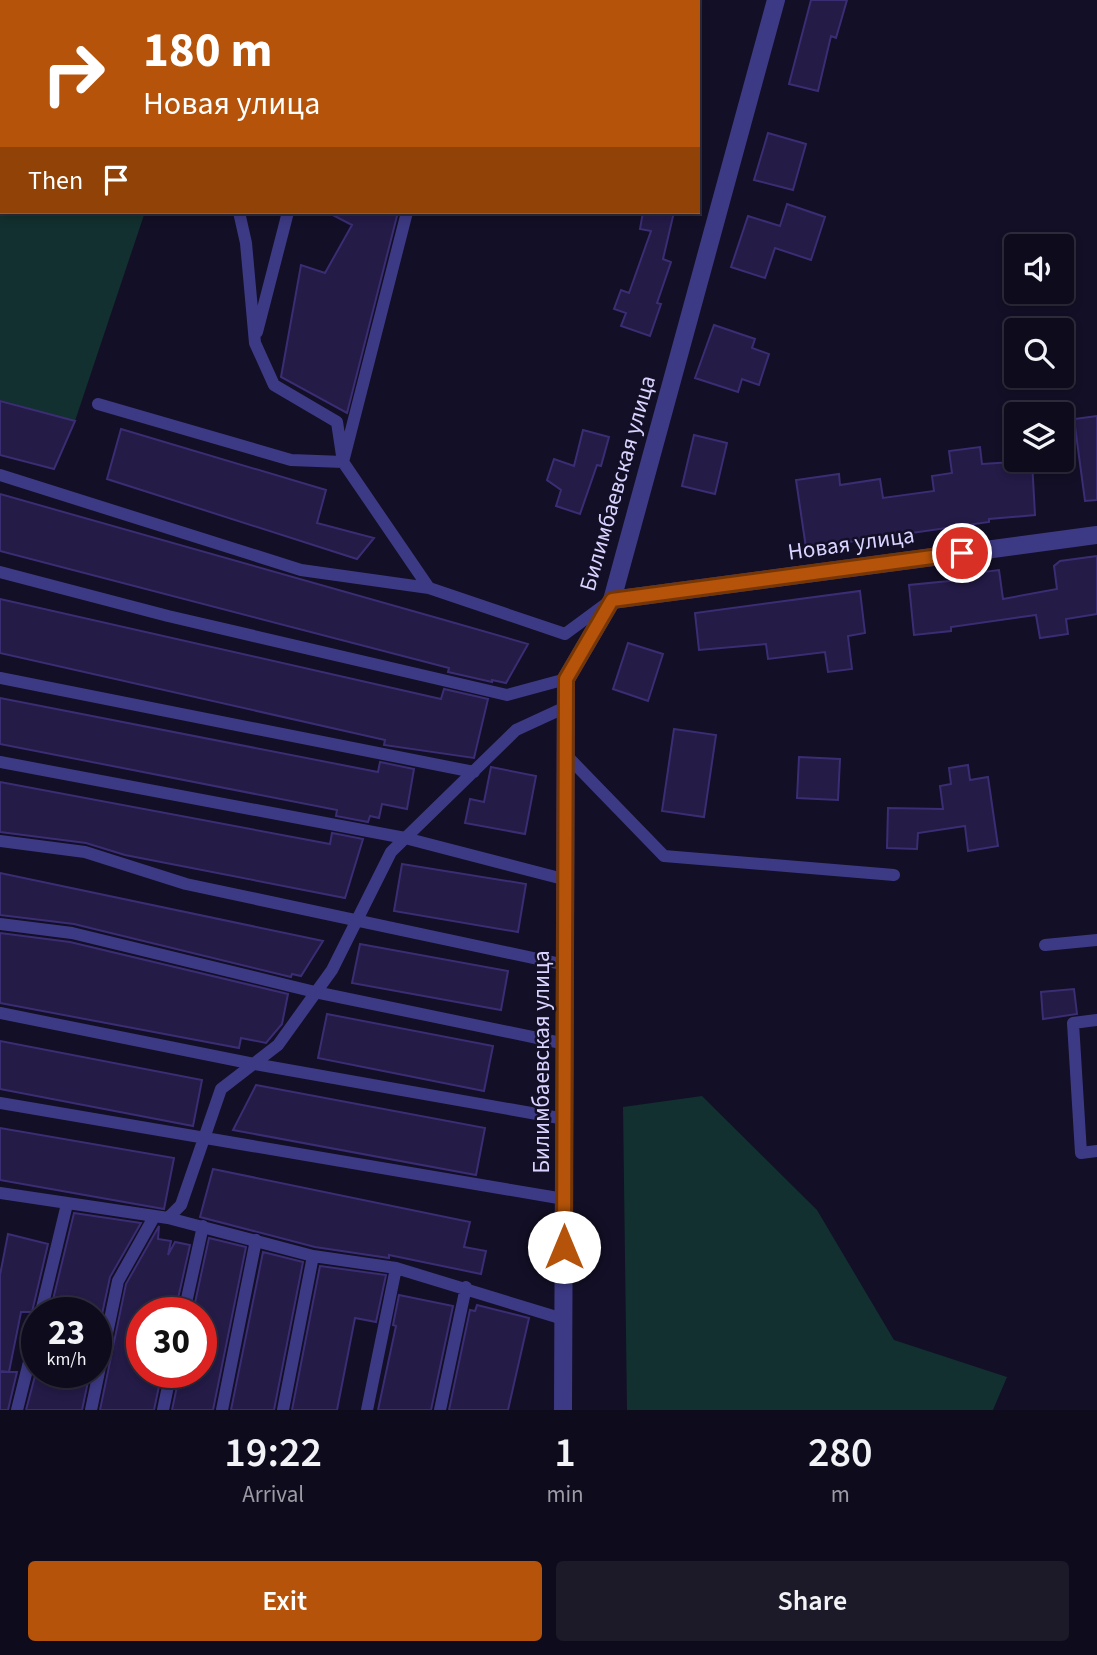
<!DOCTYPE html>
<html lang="en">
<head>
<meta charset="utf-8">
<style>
	body { margin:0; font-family:"Source Sans 3",sans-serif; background:#1c1929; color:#f1f3f6; height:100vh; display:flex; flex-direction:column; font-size:26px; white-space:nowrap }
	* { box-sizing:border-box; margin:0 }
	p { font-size:23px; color:#9b9ba3 }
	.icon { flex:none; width:38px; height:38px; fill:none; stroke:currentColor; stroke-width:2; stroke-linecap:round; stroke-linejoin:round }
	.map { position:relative; height:1410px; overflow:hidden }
	.drawer { display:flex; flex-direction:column; background:#0e0b1c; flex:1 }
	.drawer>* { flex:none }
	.guide { position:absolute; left:0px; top:0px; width:700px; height:214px; box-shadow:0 4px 10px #0003,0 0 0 2px #2e2b3b; background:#b45309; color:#fff; overflow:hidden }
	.tools { position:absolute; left:1004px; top:234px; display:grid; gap:14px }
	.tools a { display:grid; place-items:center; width:70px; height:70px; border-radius:7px; background:#0e0b1c; box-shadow:0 4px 10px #0003,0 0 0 2px #2e2b3b; font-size:35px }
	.speed { position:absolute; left:21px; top:1297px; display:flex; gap:14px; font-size:35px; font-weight:700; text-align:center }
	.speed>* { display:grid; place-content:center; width:91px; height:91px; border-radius:50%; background:#0e0b1c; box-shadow:0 4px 10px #0003,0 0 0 2px #2e2b3b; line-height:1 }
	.speed small { font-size:18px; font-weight:400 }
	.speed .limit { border:10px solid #d22; background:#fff; color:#111 }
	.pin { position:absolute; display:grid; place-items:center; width:60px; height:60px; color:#fff; margin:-30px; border:4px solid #fff; border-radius:50%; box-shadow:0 2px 7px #0007 }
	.me { position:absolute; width:77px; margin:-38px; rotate:0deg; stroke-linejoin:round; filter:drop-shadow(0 0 5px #0008) }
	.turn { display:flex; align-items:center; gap:24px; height:147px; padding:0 28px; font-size:32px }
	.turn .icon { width:91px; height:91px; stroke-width:2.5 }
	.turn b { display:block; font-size:49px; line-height:60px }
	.then { display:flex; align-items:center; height:66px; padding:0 28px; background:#0003; gap:14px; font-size:26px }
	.eta { display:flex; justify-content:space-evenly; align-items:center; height:119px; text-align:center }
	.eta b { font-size:42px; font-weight:600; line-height:49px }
	.cta { display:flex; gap:14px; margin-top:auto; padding:14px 28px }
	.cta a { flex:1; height:80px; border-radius:7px; background:#b45309; color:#fff; font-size:28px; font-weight:600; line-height:80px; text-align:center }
	.cta a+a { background:#1c1929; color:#f1f3f6 }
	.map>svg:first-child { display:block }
	.green { fill:#12302f }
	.building { fill:#241b47; stroke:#3b2d73; stroke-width:2 }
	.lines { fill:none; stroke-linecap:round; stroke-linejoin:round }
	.lane { stroke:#3d3a85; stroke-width:12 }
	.street { stroke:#3d3a85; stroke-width:18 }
	.route-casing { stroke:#753606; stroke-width:18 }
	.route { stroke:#b45309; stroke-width:12 }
	.labels { text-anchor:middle; stroke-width:5; stroke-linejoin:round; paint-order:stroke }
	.street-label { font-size:23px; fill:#d9d4ff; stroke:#130f26 }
</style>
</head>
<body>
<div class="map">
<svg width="1097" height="1410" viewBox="0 0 1097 1410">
	<rect width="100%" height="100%" fill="#130f26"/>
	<path class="green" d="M 0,0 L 215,0 L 2,2 L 2,212 L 145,212 L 75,421 L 0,400 Z
		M 702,1096 L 817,1210 L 894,1340 L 1007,1377 L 993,1410 L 627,1410 L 623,1107 Z"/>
	<path class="building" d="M 811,0 L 847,0 L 836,38 L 831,36 L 818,91 L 789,84 Z
		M 768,133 L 806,144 L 793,190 L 754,180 Z
		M 787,204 L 825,217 L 811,260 L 775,248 L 765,278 L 731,267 L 748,216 L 780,226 Z
		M 327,212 L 398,212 L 347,413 L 281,377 L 301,265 L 325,273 L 352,225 Z
		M 643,212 L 674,212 L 663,259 L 671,262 L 657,303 L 661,304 L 650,336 L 621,326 L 626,313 L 614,309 L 621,290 L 629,293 L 651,231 L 640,229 Z
		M 714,325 L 755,339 L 752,348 L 769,354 L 759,385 L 742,379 L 738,392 L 695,378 Z
		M 0,401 L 75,421 L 54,469 L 0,455 Z
		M 1097,416 L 1097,500 L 1085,501 L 1074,419 Z
		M 121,429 L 326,490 L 317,523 L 374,538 L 357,559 L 107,479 Z
		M 583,430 L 609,437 L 601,466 L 597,465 L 580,514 L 556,506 L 561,490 L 547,480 L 554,459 L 574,466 Z
		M 694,435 L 727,443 L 715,494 L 682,486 Z
		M 980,447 L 982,464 L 1032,461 L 1035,515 L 989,519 L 989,522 L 806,548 L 796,480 L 839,474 L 840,485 L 880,479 L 883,498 L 934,491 L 932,476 L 952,473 L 949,451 Z
		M 0,494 L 441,619 L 528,644 L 506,683 L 492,680 L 492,682 L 448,672 L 449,668 L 0,551 Z
		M 1097,556 L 1097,614 L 1066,619 L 1068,634 L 1040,638 L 1036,615 L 951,627 L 951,631 L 914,635 L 909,585 L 959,580 L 958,575 L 999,570 L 1003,599 L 1057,589 L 1054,566 L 1060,561 Z
		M 860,591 L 865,633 L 848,636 L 852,669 L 828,672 L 825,652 L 768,659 L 766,644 L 699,650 L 695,613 Z
		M 0,599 L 441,699 L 444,689 L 488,699 L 474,758 L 384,745 L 385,740 L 0,653 Z
		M 628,643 L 663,654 L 648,701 L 613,689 Z
		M 0,698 L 378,772 L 380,762 L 414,769 L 407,809 L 382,804 L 379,818 L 370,816 L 368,822 L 336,816 L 337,810 L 0,744 Z
		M 674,729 L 716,735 L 704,817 L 662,811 Z
		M 799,757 L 840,759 L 838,800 L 797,798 Z
		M 968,765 L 970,780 L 988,777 L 998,846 L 968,851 L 965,826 L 918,833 L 917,849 L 887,848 L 888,808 L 943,809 L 940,786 L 951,784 L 949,768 Z
		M 491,767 L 536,776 L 525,834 L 465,823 L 470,799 L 484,802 Z
		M 0,782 L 330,844 L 332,833 L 363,839 L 345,898 L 125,855 L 86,843 L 0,832 Z
		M 402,864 L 526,884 L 518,932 L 394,911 Z
		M 0,873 L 323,941 L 301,976 L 292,974 L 291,977 L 74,924 L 0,915 Z
		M 0,933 L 70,942 L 288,994 L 282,1024 L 266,1043 L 241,1038 L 239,1048 L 0,1003 Z
		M 360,944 L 508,971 L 501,1010 L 352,983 Z
		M 1074,989 L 1077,1014 L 1043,1019 L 1041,992 Z
		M 327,1014 L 493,1046 L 484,1091 L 318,1058 Z
		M 0,1041 L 202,1080 L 193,1126 L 0,1089 Z
		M 256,1085 L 485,1128 L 476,1175 L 233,1130 Z
		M 0,1128 L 174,1158 L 164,1209 L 0,1180 Z
		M 213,1169 L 470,1222 L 464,1247 L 486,1251 L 481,1274 L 389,1255 L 389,1258 L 315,1247 L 200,1217 Z
		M 74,1213 L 141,1223 L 110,1277 L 96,1342 L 96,1312 L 50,1312 Z
		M 159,1226 L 158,1239 L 171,1241 L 168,1255 L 175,1242 L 190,1245 L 175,1312 L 142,1312 L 142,1372 L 162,1372 L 154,1410 L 100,1410 L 126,1284 Z
		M 8,1234 L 48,1244 L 32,1312 L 21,1312 L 9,1372 L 0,1371 L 0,1275 Z
		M 209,1238 L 246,1247 L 213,1410 L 172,1410 L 180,1372 L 201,1372 L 201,1312 L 193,1312 Z
		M 263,1252 L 303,1262 L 274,1410 L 231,1410 Z
		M 320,1266 L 386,1275 L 376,1322 L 355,1318 L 337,1410 L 292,1410 Z
		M 399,1295 L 453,1306 L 431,1410 L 378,1410 L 396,1326 L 393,1325 Z
		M 477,1305 L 529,1318 L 508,1410 L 449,1410 L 470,1310 L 475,1311 Z
		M 0,1372 L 17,1372 L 8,1410 L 0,1410 Z
		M 36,1372 L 90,1372 L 82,1410 L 26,1410 Z"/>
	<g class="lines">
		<path class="lane" d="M 287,2 L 287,0
			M 363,2 L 363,0
			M 415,2 L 416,0
			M 239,212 L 246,243 L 255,343 L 274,385 L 337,422 L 343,462 L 429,588
			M 257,332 L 288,212
			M 98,404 L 291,460 L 343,462 L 407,212
			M 0,475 L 301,570 L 429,588 L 565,634 L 607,603
			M 0,572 L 168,616 L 507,695 L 566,679
			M 0,678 L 474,772
			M 568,757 L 664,856 L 894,875
			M 0,762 L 405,838 L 567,880
			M 0,841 L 85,852 L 186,884 L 566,965
			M 0,924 L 72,933 L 315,992 L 566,1044
			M 1045,945 L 1097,940
			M 0,1013 L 254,1064 L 565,1119
			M 1097,1020 L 1073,1023 L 1081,1153 L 1097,1151
			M 0,1103 L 564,1199
			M 0,1193 L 168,1218 L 181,1205 L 221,1089 L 278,1045 L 332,970 L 391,852 L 516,730 L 568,706
			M 168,1218 L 313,1256 L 396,1268 L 563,1319
			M 41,1312 L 67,1204
			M 184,1312 L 203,1226
			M 17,1410 L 37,1330
			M 91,1410 L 118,1281 L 154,1217
			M 163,1410 L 171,1372
			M 222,1410 L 256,1240
			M 283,1410 L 313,1256
			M 367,1410 L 396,1268
			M 440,1410 L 466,1287"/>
		<path class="street" d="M 612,600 L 1097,535
			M 563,1410 L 566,679 L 612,600 L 776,0"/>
	</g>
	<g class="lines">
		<g class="route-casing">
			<path id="route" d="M 564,1247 L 566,679 L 612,600 L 962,553"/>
		</g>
		<use href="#route" class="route"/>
	</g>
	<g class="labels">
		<g class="street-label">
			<text transform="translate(617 483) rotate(-74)" y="8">Билимбаевская улица</text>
			<text transform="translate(851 543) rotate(-8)" y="8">Новая улица</text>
			<text transform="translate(541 1062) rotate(-90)" y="8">Билимбаевская улица</text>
		</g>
	</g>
</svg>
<div class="tools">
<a><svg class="icon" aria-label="sound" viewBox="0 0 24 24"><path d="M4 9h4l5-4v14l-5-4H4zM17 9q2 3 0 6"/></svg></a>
<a><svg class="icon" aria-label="search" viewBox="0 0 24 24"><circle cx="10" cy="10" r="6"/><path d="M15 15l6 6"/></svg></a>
<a><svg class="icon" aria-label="layers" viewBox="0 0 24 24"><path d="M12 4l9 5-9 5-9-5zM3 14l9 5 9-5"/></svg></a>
</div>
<div class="speed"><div>23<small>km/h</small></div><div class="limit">30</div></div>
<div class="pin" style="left:962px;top:553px;background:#d93025"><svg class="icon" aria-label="arrive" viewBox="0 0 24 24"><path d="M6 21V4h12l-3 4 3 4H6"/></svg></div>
<svg class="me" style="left:564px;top:1247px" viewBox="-20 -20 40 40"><circle r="19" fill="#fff"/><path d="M0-13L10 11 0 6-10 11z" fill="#b45309"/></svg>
<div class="guide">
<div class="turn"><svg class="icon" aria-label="right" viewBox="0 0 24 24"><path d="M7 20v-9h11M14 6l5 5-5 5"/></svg><div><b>180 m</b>Новая улица</div></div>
<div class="then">Then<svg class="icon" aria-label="arrive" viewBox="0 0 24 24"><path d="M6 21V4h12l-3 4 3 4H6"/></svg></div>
</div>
</div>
<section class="drawer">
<div class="eta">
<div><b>19:22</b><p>Arrival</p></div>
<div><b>1</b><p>min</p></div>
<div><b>280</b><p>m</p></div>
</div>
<div class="cta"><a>Exit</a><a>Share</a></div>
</section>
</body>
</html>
